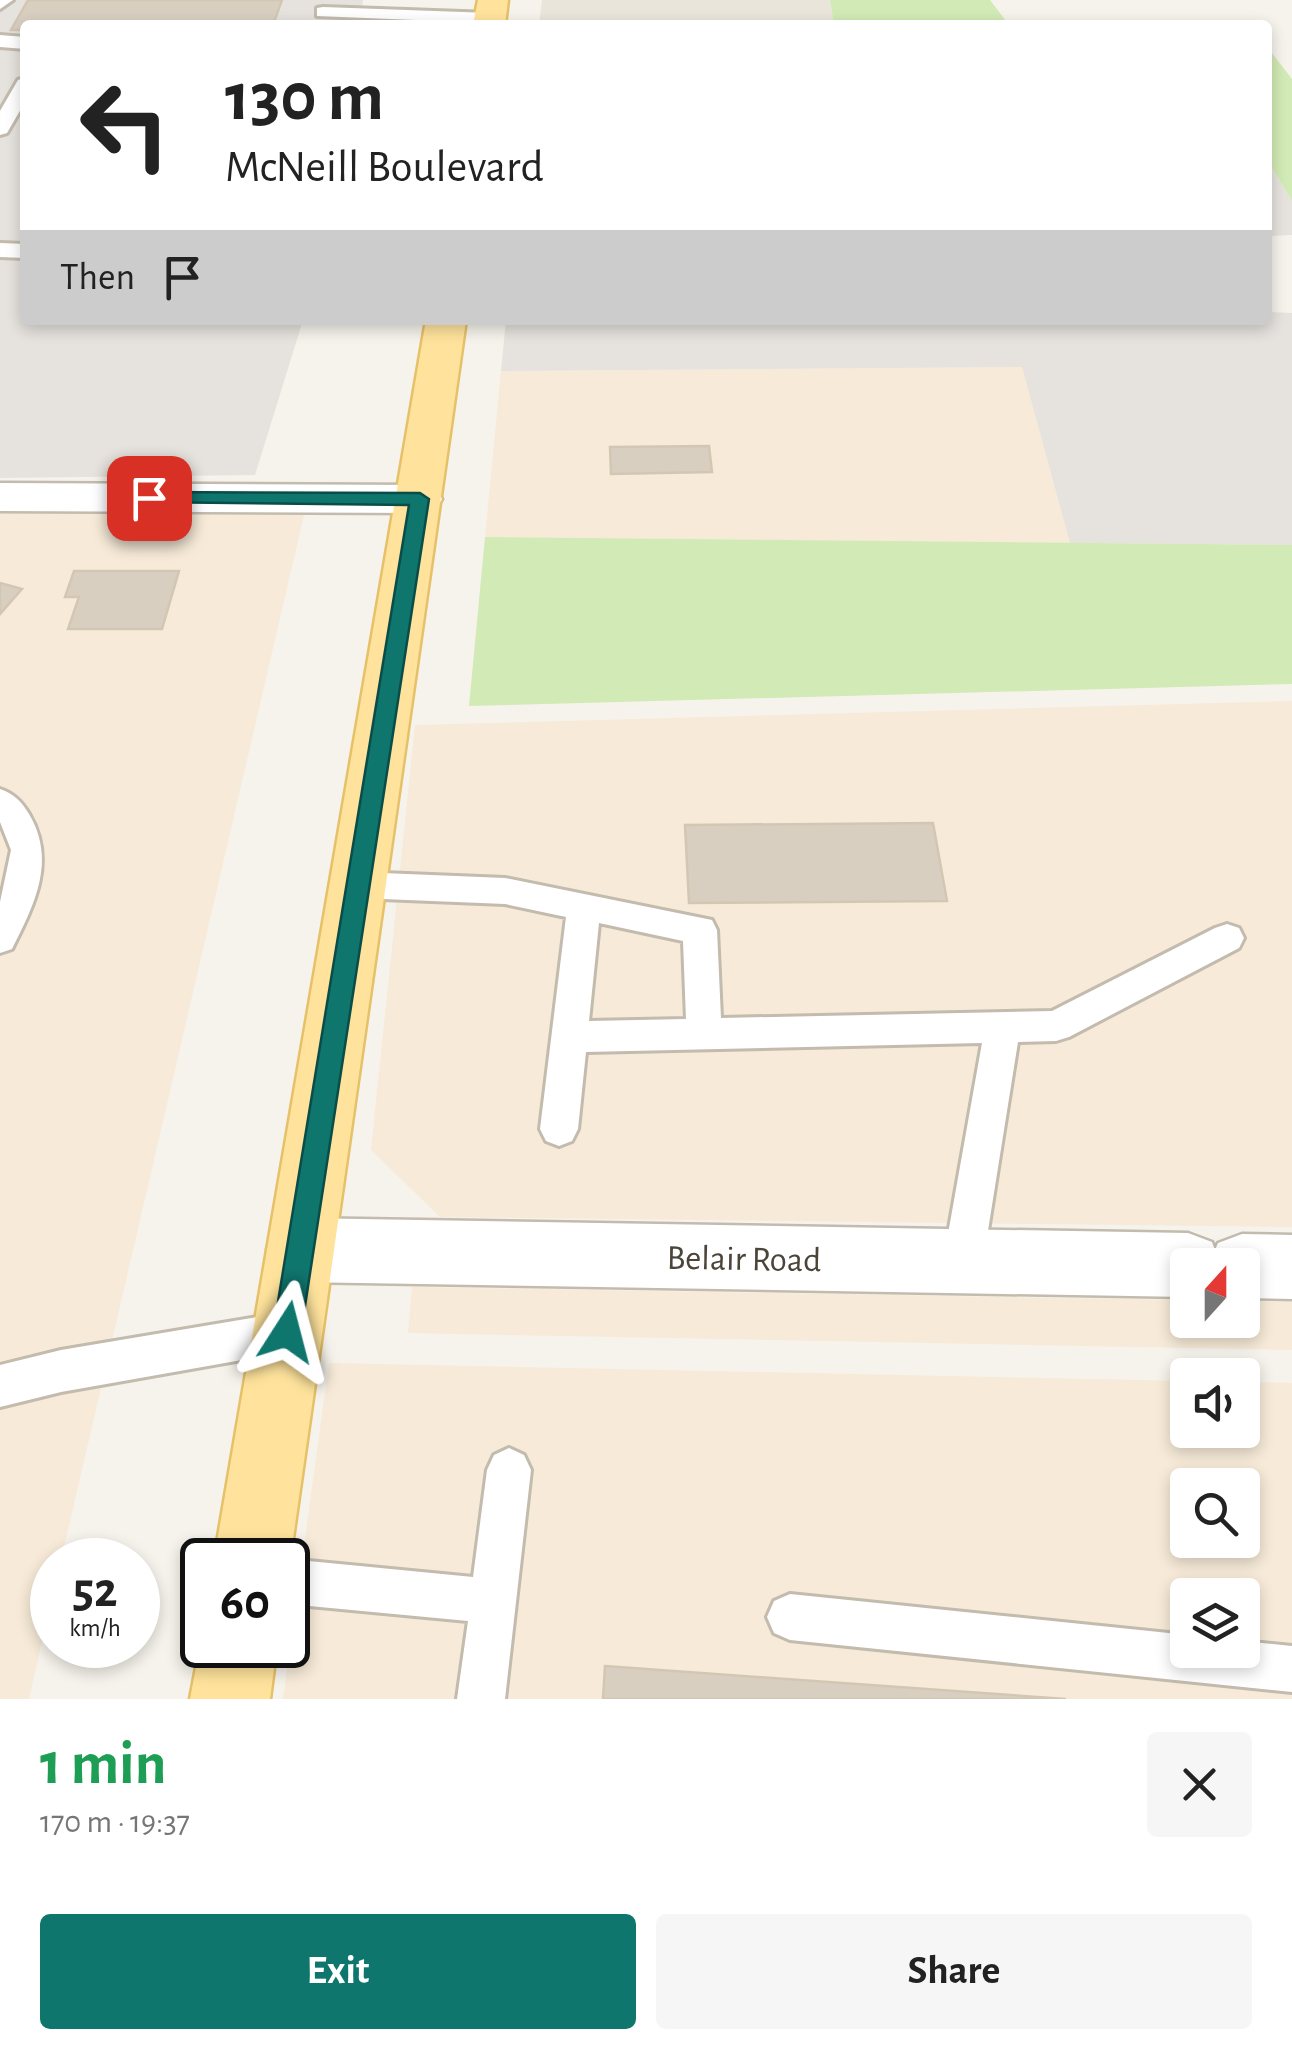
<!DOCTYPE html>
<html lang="en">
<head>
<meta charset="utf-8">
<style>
	body { margin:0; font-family:"Alegreya Sans",sans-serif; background:#f6f6f6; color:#222; height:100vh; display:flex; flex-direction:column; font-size:38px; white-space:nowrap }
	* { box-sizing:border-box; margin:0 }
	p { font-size:32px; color:#767676 }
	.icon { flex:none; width:55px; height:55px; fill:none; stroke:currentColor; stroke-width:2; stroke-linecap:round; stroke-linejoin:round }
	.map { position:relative; height:1699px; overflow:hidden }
	.panel { display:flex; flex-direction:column; background:#fff; flex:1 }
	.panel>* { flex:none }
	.hud { position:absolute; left:20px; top:20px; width:1252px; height:305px; border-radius:10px; box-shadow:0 5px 15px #0003; background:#fff; color:#222; overflow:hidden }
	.needle { width:65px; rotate:21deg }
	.buttons { position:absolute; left:1170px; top:1248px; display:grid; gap:20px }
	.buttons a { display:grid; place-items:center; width:90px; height:90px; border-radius:10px; background:#fff; box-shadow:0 5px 15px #0003; font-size:50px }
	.speed { position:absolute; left:30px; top:1538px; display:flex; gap:20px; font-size:50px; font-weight:700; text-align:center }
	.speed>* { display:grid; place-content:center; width:130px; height:130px; border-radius:50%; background:#fff; box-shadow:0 5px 15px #0003; line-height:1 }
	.speed small { font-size:25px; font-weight:400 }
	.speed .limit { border:5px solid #111; border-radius:15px; background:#fff; color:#111 }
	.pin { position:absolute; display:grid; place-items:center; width:85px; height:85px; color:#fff; margin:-42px; border-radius:20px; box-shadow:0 5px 15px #0006 }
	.me { position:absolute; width:110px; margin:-55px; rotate:9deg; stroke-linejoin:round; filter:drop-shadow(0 0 8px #0008) }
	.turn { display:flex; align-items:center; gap:35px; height:210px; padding:0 40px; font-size:45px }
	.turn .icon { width:130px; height:130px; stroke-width:2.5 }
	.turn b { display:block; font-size:70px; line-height:85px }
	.then { display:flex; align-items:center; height:95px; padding:0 40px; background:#0003; gap:20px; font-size:38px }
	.round { display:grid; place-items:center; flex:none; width:105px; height:105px; border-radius:10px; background:#f6f6f6 }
	.headline { display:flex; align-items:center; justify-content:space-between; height:170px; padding:0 40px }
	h1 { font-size:60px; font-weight:700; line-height:75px; color:#1e9e55 }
	.cta { display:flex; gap:20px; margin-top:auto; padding:20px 40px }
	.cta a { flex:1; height:115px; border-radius:10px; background:#0f766e; color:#fff; font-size:40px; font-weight:700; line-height:115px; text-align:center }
	.cta a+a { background:#f6f6f6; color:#222 }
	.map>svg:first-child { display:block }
	.residential { fill:#eae5da }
	.commercial { fill:#f7ead8; fill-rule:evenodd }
	.industrial { fill:#e6e2dd }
	.green { fill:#d2eab5 }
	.building { fill:#d8cfc1; stroke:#d3c7b4; stroke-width:2.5 }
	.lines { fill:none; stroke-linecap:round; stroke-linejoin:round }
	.service-casing { stroke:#c2bbae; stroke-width:6 }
	.minor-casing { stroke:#c2bbae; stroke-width:5 }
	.primary-casing { stroke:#e6c16a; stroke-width:5 }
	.service { fill:#fff; fill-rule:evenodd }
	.minor { fill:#fff; fill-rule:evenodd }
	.primary { fill:#ffe39c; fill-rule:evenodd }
	.route { fill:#0f766e; stroke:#0a4d48; stroke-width:2.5 }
	.labels { text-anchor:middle; stroke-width:10; stroke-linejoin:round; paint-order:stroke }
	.near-street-label { font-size:35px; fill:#4b4439; stroke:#fff }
</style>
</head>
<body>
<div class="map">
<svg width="1292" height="1699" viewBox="0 0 1292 1699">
	<rect width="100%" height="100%" fill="#f6f3ec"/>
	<path class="residential" d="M 542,0 L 830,0 L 834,25 L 539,25 Z"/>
	<path class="commercial" d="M 1022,367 L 1070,543 L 485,537 L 501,371 Z
		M 0,512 L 304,515 L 61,1560 L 52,1560 L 52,1597 L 29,1699 L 0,1699 Z
		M 1292,701 L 1292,1227 L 440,1217 L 371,1150 L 415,725 Z
		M 412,1287 L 1187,1300 L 1188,1320 L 1242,1320 L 1243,1301 L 1292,1302 L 1292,1350 L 408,1333 Z
		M 329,1363 L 1187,1381 L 1188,1430 L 1242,1430 L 1243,1382 L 1292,1383 L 1292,1699 L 283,1699 ZM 1188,1485 L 1242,1485 L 1242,1540 L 1188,1540 ZM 1188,1595 L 1242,1595 L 1242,1650 L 1188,1650 Z"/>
	<path class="industrial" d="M 0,0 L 363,0 L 359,25 L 25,25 L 25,320 L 303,320 L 255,475 L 0,478 Z
		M 1268,161 L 1292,201 L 1292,235 L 1268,236 Z
		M 1268,312 L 1292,313 L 1292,545 L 1070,543 L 1022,367 L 501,371 L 506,320 L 1268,320 Z"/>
	<path class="green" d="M 830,0 L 990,0 L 1006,21 L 1058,25 L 834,25 Z
		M 1268,48 L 1292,79 L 1292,201 L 1268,161 Z
		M 485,537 L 1292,545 L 1292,684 L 469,706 Z"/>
	<path class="building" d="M 28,0 L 282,0 L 273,25 L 25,25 L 25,30 L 11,30 Z
		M 709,446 L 712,472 L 611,474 L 610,447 Z
		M 74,571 L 179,571 L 162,629 L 68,629 L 79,597 L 65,597 Z
		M 0,583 L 22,589 L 0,614 Z
		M 933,823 L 947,901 L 689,903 L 685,825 Z
		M 605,1666 L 1066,1699 L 603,1699 Z"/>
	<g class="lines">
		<g class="service-casing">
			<path id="service" d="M 0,0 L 13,0 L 0,9 Z
				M 323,7 L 490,13 L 499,18 L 490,23 L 317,16 L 317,8 Z
				M 0,35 L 25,37 L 25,49 L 0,47 Z
				M 25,78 L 25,102 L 7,133 L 0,135 L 0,111 L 18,80 Z
				M 0,243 L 25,244 L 25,258 L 0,257 Z
				M 0,789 C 13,793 22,802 29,814 C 57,861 34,905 12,949 L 0,953 L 0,902 L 11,850 L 0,822 Z
				M 358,872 L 505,878 L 712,920 L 717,930 L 721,1018 L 1052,1011 L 1215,928 L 1227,924 L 1239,928 L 1244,938 L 1239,948 L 1069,1037 L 1056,1041 L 1018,1042 L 983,1262 L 977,1275 L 963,1281 L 949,1275 L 943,1262 L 982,1043 L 586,1052 L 578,1129 L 572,1141 L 559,1146 L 546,1141 L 540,1129 L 566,917 L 505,904 L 358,898 L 346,894 L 341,885 L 346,876 ZM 599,923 L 683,941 L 686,1019 L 589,1021 Z
				M 287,1312 L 301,1318 L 307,1332 L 301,1346 L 287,1352 L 61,1392 L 0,1407 L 0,1365 L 61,1350 Z
				M 509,1448 L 524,1455 L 531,1470 L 505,1699 L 457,1699 L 468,1621 L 288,1604 L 288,1559 L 473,1577 L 487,1470 L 494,1455 Z
				M 790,1594 L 1188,1635 L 1188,1650 L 1242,1650 L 1242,1641 L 1292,1646 L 1292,1692 L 790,1640 L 774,1633 L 767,1617 L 774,1601 Z"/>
		</g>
		<g class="minor-casing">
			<path id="minor" d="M 0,483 L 420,485 L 436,489 L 442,499 L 436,509 L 420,513 L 0,511 Z
				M 300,1218 L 1188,1233 L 1212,1242 L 1215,1250 L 1218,1243 L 1242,1234 L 1292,1235 L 1292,1299 L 1242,1298 L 1242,1265 L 1188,1265 L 1188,1297 L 300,1282 L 276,1272 L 267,1250 L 276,1228 Z"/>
		</g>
		<g class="primary-casing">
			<path id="primary" d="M 478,0 L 508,0 L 505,25 L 473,25 Z
				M 426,320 L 466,320 L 290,1560 L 288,1566 L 288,1560 L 214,1560 Z
				M 202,1636 L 202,1645 L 277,1645 L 270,1699 L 190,1699 Z"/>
		</g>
		<use href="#service" class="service"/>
		<use href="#minor" class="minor"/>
		<use href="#primary" class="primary"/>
	</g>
	<path class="route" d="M 149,492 L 420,493 L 429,499 L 301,1332 L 297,1342 L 287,1346 L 277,1342 L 273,1332 L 409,505 L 143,502 L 140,498 Z"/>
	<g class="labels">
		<g class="near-street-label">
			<text transform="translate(744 1258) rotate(1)" y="12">Belair Road</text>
		</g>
	</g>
</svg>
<div class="buttons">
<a><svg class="needle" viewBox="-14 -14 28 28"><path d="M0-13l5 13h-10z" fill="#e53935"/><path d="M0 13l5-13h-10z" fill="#767676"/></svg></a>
<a><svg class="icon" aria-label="sound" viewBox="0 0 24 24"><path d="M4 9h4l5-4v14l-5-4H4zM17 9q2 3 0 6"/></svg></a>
<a><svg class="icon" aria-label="search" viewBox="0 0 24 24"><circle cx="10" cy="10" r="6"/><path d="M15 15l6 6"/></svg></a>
<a><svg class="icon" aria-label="layers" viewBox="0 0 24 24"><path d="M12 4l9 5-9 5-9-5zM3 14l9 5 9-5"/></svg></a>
</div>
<div class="speed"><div>52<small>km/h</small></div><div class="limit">60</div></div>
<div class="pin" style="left:149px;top:498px;background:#d93025"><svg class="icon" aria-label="arrive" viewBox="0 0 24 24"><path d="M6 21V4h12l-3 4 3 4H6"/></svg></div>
<svg class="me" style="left:287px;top:1332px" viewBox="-20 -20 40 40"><path d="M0-17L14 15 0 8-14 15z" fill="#0f766e" stroke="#fff" stroke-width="4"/></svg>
<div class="hud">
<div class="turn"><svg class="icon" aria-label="left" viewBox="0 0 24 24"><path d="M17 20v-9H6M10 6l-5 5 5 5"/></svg><div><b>130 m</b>McNeill Boulevard</div></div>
<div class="then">Then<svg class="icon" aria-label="arrive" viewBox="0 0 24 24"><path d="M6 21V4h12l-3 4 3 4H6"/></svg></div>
</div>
</div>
<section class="panel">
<div class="headline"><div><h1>1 min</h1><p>170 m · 19:37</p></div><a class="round"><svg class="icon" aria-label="close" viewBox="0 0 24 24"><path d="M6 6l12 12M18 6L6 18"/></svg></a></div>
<div class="cta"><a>Exit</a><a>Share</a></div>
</section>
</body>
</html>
